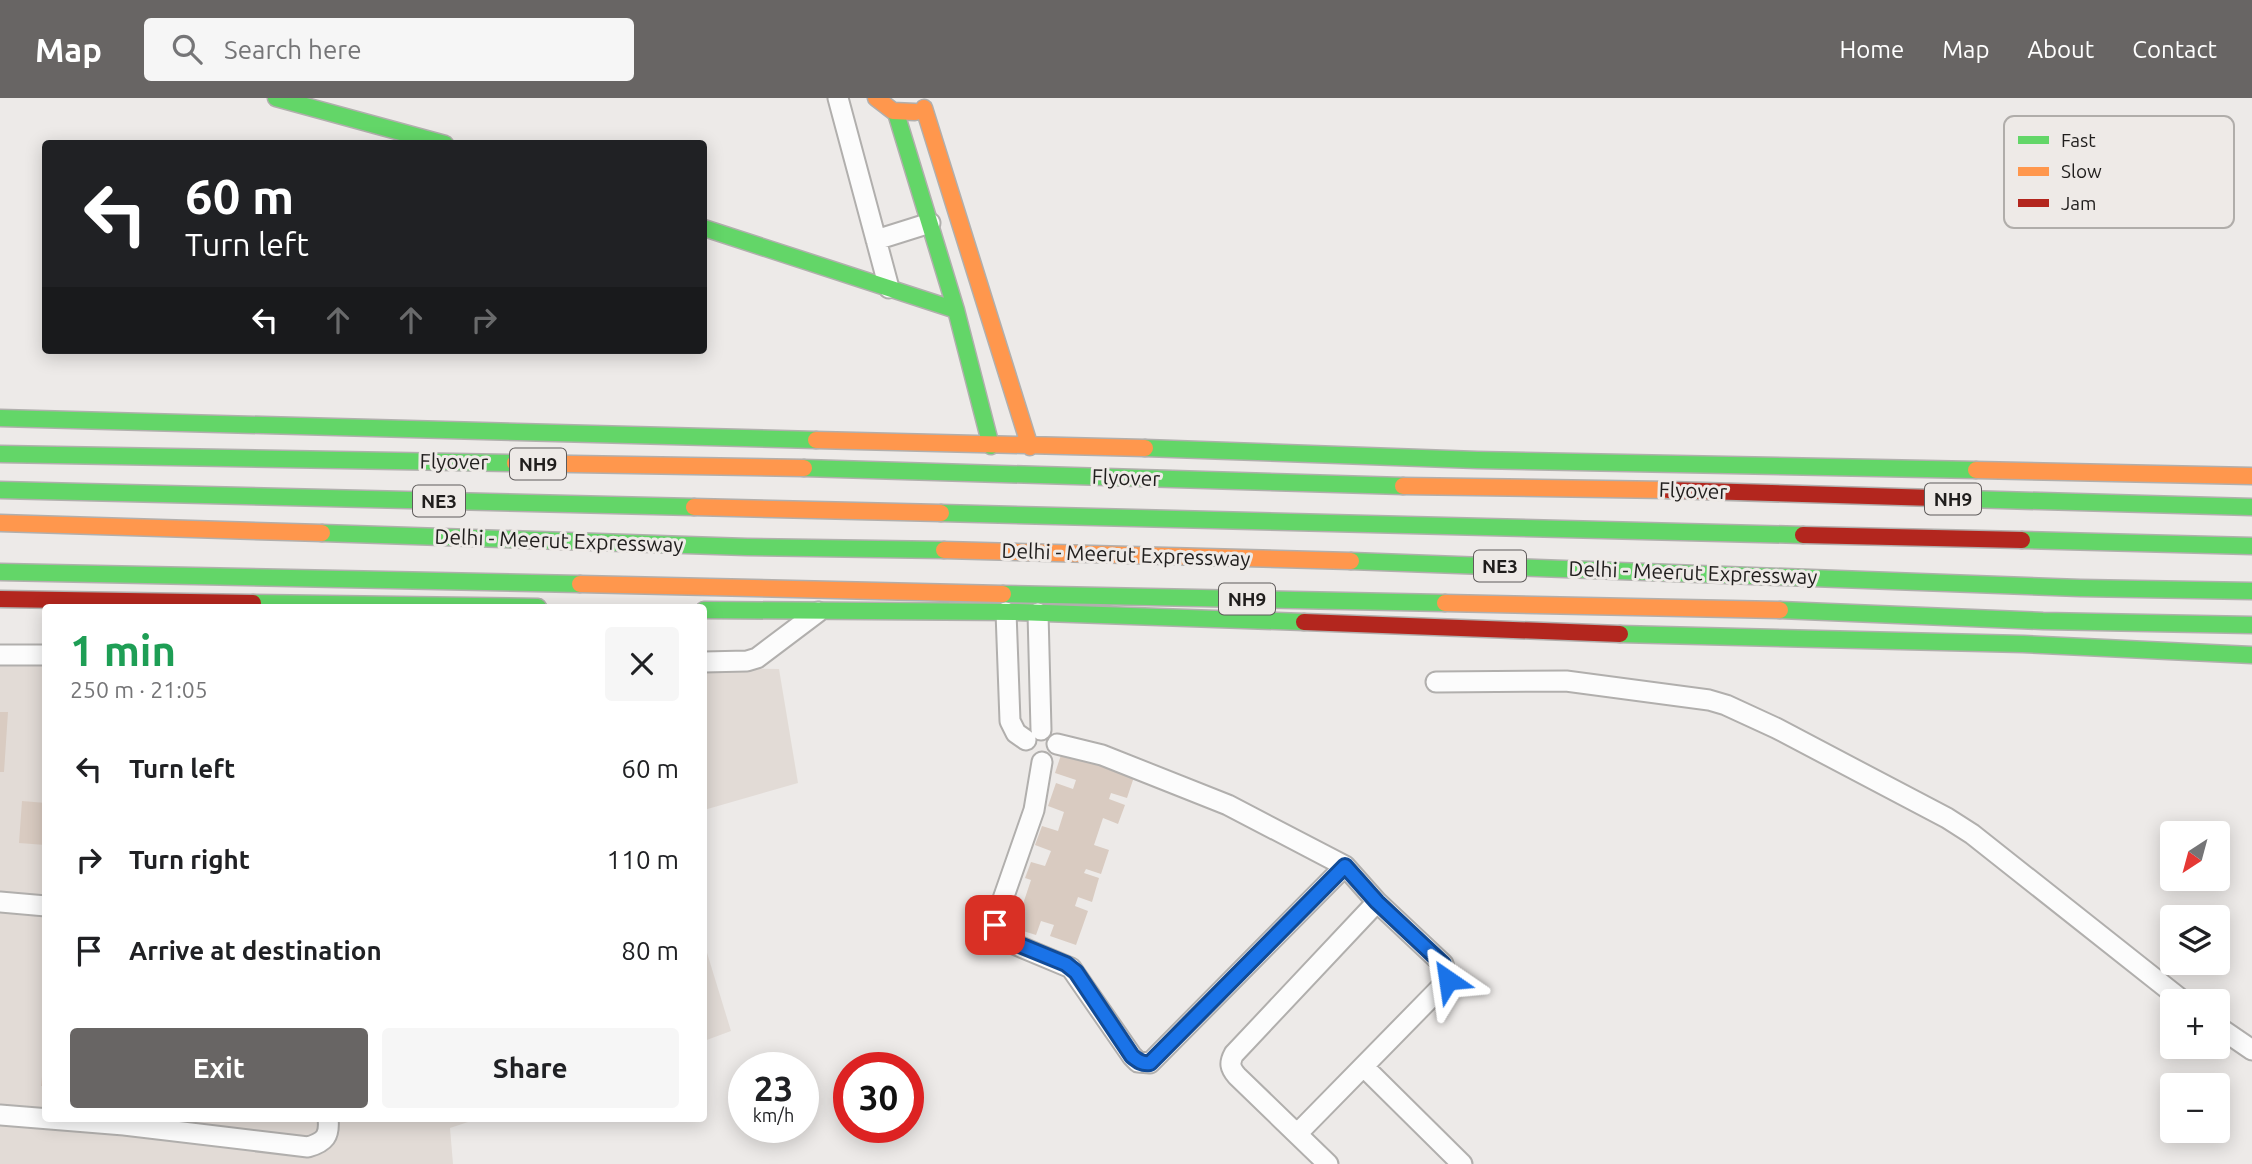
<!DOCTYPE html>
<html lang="en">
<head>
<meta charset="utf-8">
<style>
	body { margin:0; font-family:Ubuntu,sans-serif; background:#f6f6f6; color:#202124; height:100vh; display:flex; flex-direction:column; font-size:26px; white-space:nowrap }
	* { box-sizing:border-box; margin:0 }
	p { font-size:23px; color:#757577 }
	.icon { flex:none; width:38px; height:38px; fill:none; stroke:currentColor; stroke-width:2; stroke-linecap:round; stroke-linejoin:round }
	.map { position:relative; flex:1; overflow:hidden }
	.sheet { position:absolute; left:42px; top:506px; width:665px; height:518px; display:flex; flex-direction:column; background:#fff; border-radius:7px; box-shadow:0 4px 18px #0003 }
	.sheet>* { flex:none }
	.top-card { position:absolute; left:42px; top:42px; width:665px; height:214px; border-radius:7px; box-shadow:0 4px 18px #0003; background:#202124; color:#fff; overflow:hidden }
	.needle { width:46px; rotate:216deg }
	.fabs { position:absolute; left:2160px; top:723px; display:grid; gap:14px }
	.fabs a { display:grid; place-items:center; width:70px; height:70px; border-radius:7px; background:#fff; box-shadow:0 4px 18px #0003; font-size:35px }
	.speed { position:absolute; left:728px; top:954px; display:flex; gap:14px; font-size:35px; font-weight:700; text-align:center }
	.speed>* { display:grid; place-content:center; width:91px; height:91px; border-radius:50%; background:#fff; box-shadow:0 4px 18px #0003; line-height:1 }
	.speed small { font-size:18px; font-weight:400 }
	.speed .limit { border:10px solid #d22; background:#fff; color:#111 }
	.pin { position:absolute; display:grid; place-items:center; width:60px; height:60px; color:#fff; margin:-30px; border-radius:14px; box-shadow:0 4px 10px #0006 }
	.me { position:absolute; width:77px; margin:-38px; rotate:328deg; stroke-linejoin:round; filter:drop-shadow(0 0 5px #0008) }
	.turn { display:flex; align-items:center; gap:24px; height:147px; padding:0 28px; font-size:32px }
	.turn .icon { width:91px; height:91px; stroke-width:2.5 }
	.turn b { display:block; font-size:49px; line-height:60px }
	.lanes { display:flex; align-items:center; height:66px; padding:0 28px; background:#0003; justify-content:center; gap:35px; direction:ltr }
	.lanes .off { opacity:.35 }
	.round { display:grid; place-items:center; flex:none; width:74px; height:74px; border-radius:7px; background:#f6f6f6 }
	.overview { display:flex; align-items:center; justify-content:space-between; height:119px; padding:0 28px }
	h1 { font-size:42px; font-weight:700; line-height:52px; color:#1e9e55 }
	.primary-button { display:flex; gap:14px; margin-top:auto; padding:14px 28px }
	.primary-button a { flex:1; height:80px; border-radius:7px; background:#686564; color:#fff; font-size:28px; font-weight:700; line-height:80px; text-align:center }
	.primary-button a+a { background:#f6f6f6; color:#202124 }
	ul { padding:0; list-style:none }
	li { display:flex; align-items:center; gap:21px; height:91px; padding:0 28px }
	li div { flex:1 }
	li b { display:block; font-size:26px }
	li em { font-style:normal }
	header { display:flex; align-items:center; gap:42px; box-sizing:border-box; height:98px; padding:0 35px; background:#686564; color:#fff }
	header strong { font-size:33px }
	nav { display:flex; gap:38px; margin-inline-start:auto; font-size:24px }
	.search { width:490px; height:63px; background:#f6f6f6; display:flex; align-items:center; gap:18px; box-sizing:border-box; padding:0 24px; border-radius:7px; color:#757577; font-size:26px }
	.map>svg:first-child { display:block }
	.built { fill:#e2dbd6 }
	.building { fill:#d9cbc1 }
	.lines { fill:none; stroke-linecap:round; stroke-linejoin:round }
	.street-casing { stroke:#b1afad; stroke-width:23 }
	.fast-casing { stroke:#b1afad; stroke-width:19 }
	.slow-casing { stroke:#b1afad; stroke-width:19 }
	.jam-casing { stroke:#b1afad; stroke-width:19 }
	.street { stroke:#fcfcfc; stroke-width:19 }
	.fast { stroke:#63d668; stroke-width:16 }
	.slow { stroke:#ff974d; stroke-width:16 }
	.jam { stroke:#b3261e; stroke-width:16 }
	.route-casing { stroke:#114b97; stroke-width:18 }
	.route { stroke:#1a73e8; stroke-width:12 }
	.labels { text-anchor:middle; stroke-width:6; stroke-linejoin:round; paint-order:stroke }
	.shield { fill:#eeeae7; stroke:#5e5b5a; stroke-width:2 }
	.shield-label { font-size:19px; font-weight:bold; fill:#201e1d }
	.street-label { font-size:21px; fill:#201e1d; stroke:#eeeae7 }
	.key { fill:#eeeae7; stroke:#b0adaa; stroke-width:2 }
	.key-label { font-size:19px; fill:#201e1d }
</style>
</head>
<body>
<header>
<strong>Map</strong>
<div class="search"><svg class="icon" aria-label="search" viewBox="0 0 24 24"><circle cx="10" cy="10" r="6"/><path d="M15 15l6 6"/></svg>Search here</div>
<nav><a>Home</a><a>Map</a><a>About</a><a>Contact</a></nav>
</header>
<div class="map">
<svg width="2252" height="1066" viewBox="0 0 2252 1066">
	<rect width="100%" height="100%" fill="#edeae8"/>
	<path class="built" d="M 0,561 L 45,562 L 46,1020 L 480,1020 L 450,1030 L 453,1066 L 0,1066 Z
		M 704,570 L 779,571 L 798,685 L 704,712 Z
		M 704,845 L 731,933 L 704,943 Z"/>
	<path class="building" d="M 0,614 L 8,614 L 4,674 L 0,674 Z
		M 1063,651 L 1135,676 L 1127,700 L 1111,695 L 1109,701 L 1125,707 L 1118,726 L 1103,720 L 1094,747 L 1109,752 L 1101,776 L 1086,771 L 1084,775 L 1099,780 L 1092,804 L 1078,799 L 1075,808 L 1088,813 L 1076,847 L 1050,838 L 1054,827 L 1041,823 L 1036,837 L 1007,828 L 1016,804 L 1023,806 L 1031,782 L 1025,780 L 1031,764 L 1045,768 L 1051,753 L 1035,747 L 1042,728 L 1058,733 L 1064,714 L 1048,708 L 1056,685 L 1073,691 L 1076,682 L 1055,675 Z
		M 22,703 L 46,705 L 45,747 L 19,745 Z
		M 44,959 L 46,959 L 46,988 L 41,988 Z"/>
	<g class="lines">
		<g class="street-casing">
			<path id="street" d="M 838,0 L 889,190
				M 876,142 L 930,125
				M 1006,514 L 1010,623 L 1016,635 L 1026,642
				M 1038,515 L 1041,632
				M 0,557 L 46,557
				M 704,564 L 747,563 L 757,560 L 818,514
				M 1436,584 L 1566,583 L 1709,602 L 1726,607 L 1776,630 L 1947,720 L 1972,736 L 2183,903
				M 1042,664 L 1034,712 L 996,821 L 996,834 L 1009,844 L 1071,870 L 1132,958 L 1138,964 L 1150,965 L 1345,768 L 1228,707 L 1102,657 L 1057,646
				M 0,804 L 46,808
				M 2217,928 L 2252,952
				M 1364,969 L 1462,1066
				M 0,1017 L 124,1027 L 308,1049 C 325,1044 330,1038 328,1020
				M 1297,1036 L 1448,882 L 1443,866 L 1377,804 L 1345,768
				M 1328,1066 L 1237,978 C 1230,970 1229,965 1234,956 L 1377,804"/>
		</g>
		<g class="fast-casing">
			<path id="fast" d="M 276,0 L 445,46
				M 896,15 L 956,212 L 991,348
				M 704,130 L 956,212
				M 0,320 L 816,342
				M 1145,350 L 1477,362 L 1976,372
				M 0,356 L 515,365
				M 804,370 L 1403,388
				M 0,392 L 694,409
				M 1967,401 L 2252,409
				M 941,415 L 1803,437
				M 322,435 L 747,449 L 944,452
				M 2022,442 L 2252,448
				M 1351,463 L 2080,490 L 2252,493
				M 0,474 L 580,486
				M 1003,496 L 1445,505
				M 253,505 L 538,509
				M 704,512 L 1017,514 L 1304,524
				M 1780,512 L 2043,523 L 2252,527
				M 1620,536 L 2023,546 L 2252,557"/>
		</g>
		<g class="slow-casing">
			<path id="slow" d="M 876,0 L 893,13 L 915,14
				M 924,10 L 1030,349
				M 816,342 L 1145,350
				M 515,365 L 804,370
				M 1976,372 L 2252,378
				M 1403,388 L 1668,392
				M 694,409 L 941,415
				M 0,425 L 322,435
				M 944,452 L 1351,463
				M 580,486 L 1003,496
				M 1445,505 L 1780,512"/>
		</g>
		<g class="jam-casing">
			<path id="jam" d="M 1668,392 L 1967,401
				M 1803,437 L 2022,442
				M 0,501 L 253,505
				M 1304,524 L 1620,536"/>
		</g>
		<use href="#street" class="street"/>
		<use href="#fast" class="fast"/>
		<use href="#slow" class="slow"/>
		<use href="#jam" class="jam"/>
	</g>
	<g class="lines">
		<g class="route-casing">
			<path id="route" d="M 995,827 L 1000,839 L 1066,866 L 1076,874 L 1132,958 C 1138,963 1142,966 1150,965 L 1345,768 L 1377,804 L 1443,866 L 1448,882"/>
		</g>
		<use href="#route" class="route"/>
	</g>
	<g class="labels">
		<g class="shield">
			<rect x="510" y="350.5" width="56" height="31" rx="5"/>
			<rect x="1925" y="385.5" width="56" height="31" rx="5"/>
			<rect x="413" y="387.5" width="52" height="31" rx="5"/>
			<rect x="1474" y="452.5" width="52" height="31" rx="5"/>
			<rect x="1219" y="485.5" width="56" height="31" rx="5"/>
		</g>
		<g class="shield-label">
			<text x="538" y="373">NH9</text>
			<text x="1953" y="408">NH9</text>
			<text x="439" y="410">NE3</text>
			<text x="1500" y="475">NE3</text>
			<text x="1247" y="508">NH9</text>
		</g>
		<g class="street-label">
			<text transform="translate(454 364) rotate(1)" y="7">Flyover</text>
			<text transform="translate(1126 380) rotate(2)" y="7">Flyover</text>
			<text transform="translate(1693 393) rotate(2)" y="7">Flyover</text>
			<text transform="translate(559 443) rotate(2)" y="7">Delhi - Meerut Expressway</text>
			<text transform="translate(1126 457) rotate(2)" y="7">Delhi - Meerut Expressway</text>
			<text transform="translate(1693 475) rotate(2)" y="7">Delhi - Meerut Expressway</text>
		</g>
	</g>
	<rect x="2004" y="18" width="230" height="112" rx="10" class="key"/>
	<rect x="2018" y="38" width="31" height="8" fill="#63d668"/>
	<rect x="2018" y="69" width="31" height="9" fill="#ff974d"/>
	<rect x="2018" y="101" width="31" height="8" fill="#b3261e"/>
	<g class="key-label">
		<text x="2061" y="49">Fast</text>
		<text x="2061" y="80">Slow</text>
		<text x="2061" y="112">Jam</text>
	</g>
</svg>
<div class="fabs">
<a><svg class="needle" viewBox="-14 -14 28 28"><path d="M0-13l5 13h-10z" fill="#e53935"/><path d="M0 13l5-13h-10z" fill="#757577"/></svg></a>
<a><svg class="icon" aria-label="layers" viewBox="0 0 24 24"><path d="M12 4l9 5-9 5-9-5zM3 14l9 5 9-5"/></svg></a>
<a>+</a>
<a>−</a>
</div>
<div class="speed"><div>23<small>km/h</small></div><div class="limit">30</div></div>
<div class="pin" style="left:995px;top:827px;background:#d93025"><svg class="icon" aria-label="arrive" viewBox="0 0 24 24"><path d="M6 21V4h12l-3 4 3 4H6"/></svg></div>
<svg class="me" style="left:1448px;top:882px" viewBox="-20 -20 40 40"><path d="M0-17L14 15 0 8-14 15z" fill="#1a73e8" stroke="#fff" stroke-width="4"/></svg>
<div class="top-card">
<div class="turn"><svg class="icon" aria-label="left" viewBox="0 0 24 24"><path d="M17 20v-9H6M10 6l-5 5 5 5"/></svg><div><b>60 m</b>Turn left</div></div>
<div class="lanes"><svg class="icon" aria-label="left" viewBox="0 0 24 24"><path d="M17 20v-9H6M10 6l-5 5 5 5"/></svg><svg class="icon off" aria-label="ahead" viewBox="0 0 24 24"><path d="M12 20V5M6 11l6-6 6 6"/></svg><svg class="icon off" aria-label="ahead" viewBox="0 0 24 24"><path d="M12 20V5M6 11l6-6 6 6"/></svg><svg class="icon off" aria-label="right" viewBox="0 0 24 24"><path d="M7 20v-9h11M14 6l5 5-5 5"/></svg></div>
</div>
<section class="sheet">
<div class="overview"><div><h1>1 min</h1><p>250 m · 21:05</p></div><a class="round"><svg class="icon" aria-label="close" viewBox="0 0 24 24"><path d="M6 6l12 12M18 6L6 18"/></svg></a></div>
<ul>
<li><svg class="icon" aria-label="left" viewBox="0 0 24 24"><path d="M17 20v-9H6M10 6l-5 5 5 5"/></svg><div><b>Turn left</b></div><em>60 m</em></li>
<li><svg class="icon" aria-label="right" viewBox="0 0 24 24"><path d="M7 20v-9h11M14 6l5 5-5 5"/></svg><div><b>Turn right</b></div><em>110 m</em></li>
<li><svg class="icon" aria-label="arrive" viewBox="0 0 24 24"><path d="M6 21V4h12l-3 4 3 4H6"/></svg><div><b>Arrive at destination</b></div><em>80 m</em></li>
</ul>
<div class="primary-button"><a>Exit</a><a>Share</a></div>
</section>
</div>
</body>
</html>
